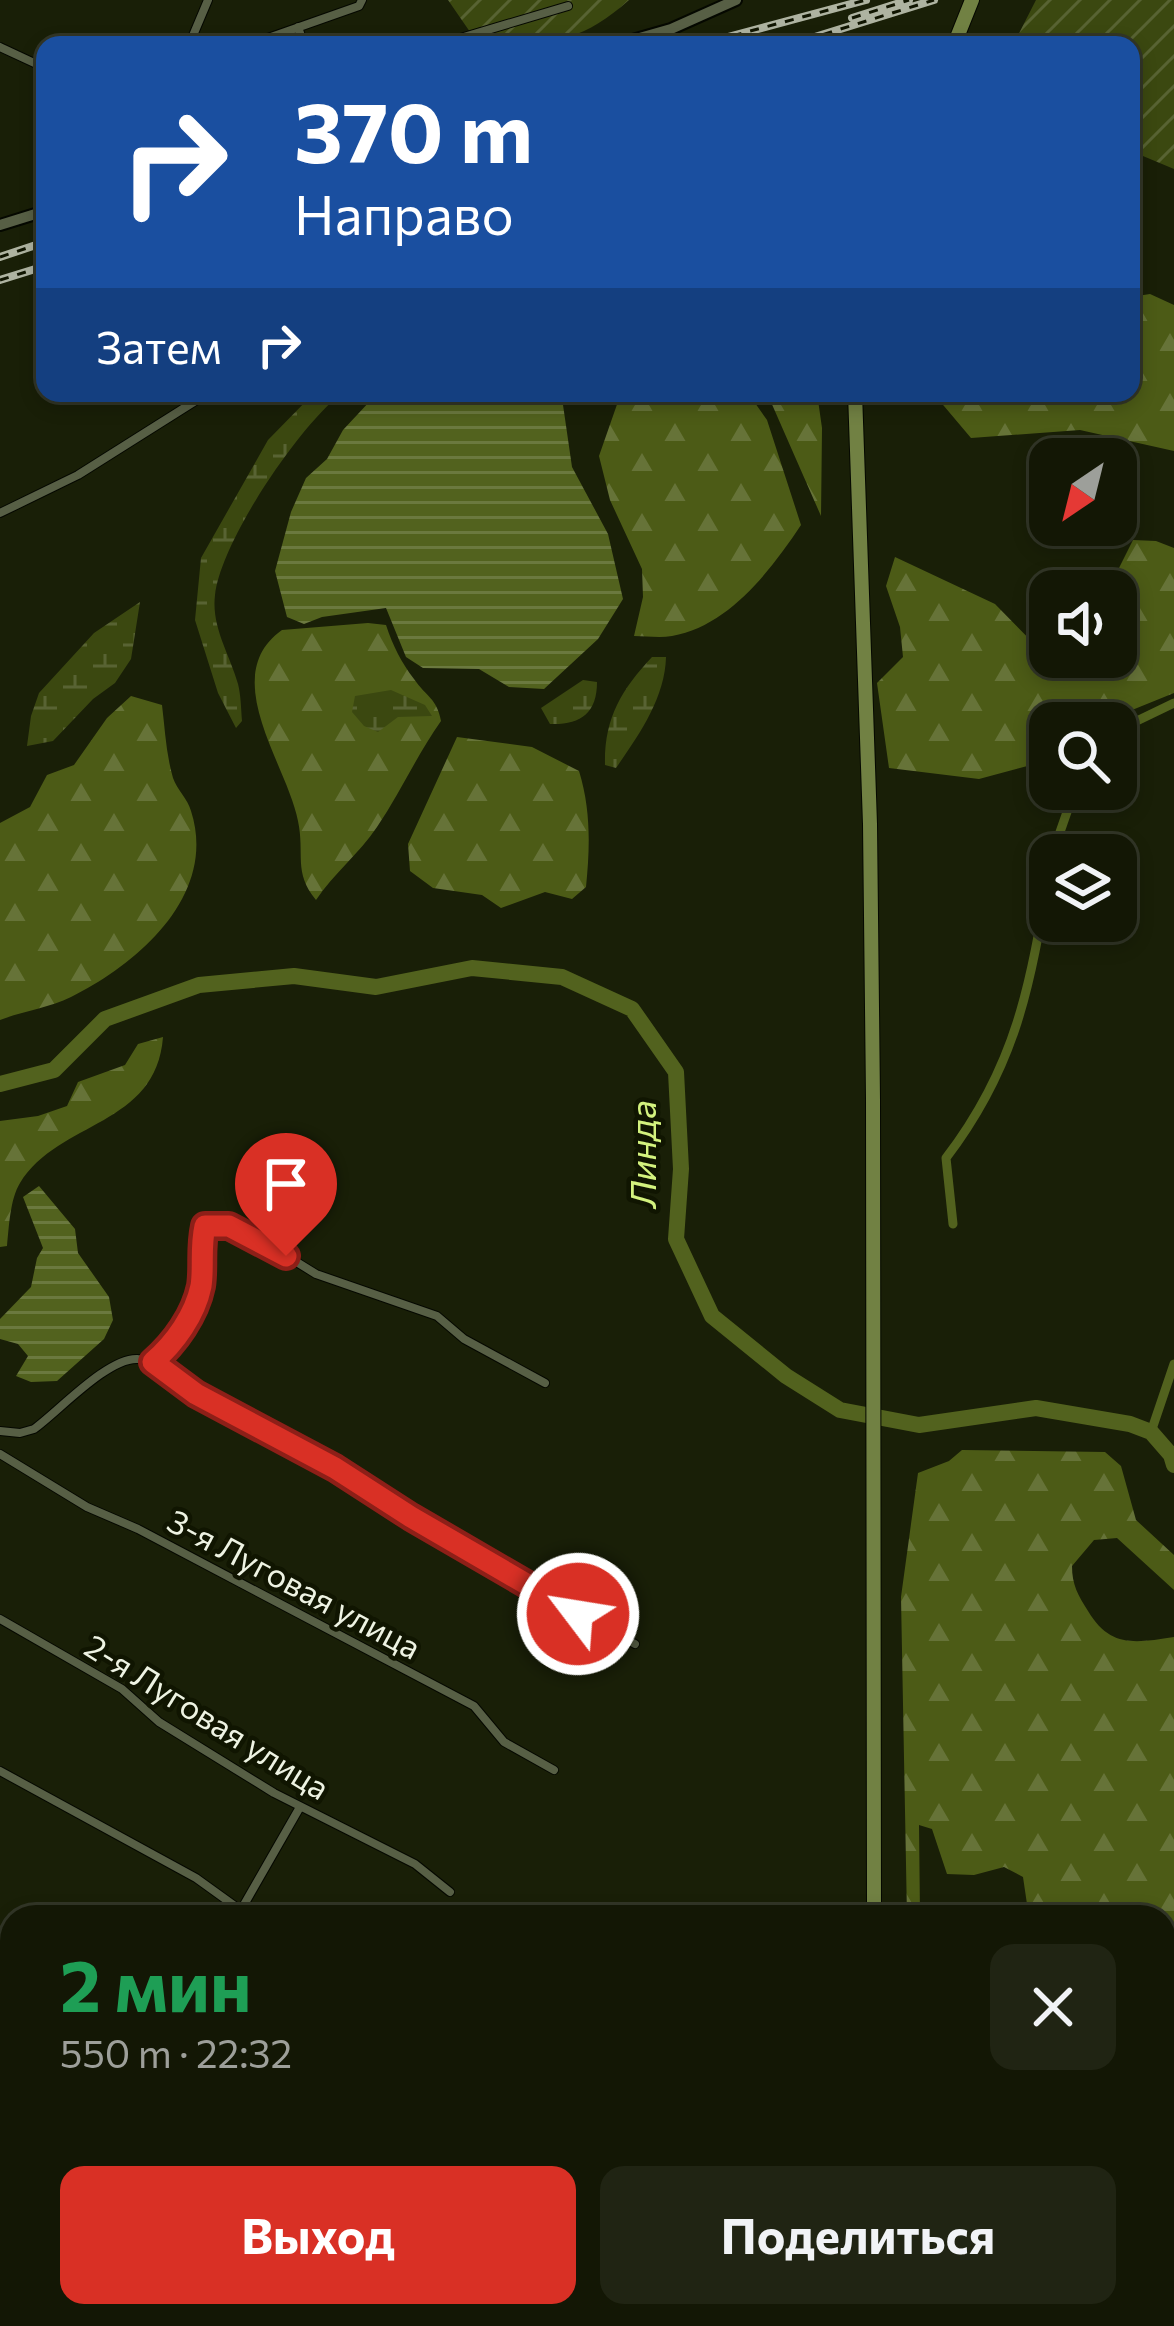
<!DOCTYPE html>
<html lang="ru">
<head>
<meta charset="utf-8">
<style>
	body { margin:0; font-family:Commissioner,sans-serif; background:#202413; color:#f1f3f6; height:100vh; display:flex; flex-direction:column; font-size:45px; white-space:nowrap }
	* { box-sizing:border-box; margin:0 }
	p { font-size:39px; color:#9d9f9a }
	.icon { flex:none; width:66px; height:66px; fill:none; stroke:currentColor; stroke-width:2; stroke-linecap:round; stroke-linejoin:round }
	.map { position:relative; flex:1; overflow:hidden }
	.sheet { position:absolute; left:0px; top:1905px; width:1176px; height:423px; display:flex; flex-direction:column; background:#131705; border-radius:36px 36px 0 0; box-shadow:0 6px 18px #0003,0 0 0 3px #323627 }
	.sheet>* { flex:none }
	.banner { position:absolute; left:36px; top:36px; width:1104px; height:366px; border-radius:24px; box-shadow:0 6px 18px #0003,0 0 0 3px #323627; background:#1a4fa0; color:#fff; overflow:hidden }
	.needle { width:78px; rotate:215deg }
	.fabs { position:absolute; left:1029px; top:438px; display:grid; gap:24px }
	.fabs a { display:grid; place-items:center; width:108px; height:108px; border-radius:24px; background:#131705; box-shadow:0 6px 18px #0003,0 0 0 3px #323627; font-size:60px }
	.pin { position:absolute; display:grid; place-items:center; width:102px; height:102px; color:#fff; margin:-123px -51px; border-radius:50% 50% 50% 0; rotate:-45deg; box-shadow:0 0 12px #0007 }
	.pin .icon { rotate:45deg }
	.me { position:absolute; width:132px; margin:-66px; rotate:301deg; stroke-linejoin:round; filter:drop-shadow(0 0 9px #0008) }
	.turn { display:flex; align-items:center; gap:42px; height:252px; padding:0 60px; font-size:54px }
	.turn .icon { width:156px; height:156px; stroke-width:2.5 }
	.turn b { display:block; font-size:84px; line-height:102px }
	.then { display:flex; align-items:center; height:114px; padding:0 60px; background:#0003; gap:24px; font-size:45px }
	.round { display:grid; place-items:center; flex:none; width:126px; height:126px; border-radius:24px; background:#202413 }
	.head { display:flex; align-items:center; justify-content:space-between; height:204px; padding:0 60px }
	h1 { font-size:72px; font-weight:700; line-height:90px; color:#1e9e55 }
	.button { display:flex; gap:24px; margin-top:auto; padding:24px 60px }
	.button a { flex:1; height:138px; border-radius:24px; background:#d93025; color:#fff; font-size:48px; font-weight:700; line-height:138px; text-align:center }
	.button a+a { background:#202413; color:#f1f3f6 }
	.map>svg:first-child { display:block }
	.forest { fill:url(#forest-firs) }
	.wetland { fill:url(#wetland-marsh) }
	.garden { fill:url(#garden-furrows) }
	.water { fill:url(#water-rules) }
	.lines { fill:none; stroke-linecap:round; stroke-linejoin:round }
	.canal { stroke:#52621e; stroke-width:9 }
	.river { stroke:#52621e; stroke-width:16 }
	.minor-casing { stroke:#050800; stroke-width:10 }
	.tertiary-casing { stroke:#050800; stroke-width:14 }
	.primary-casing { stroke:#050800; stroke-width:16 }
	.minor { stroke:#575f45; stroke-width:8 }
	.tertiary { stroke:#575f45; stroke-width:10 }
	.primary { stroke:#718143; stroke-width:14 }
	.rail-casing { stroke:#aeb3a1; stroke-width:8 }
	.rail { stroke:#101501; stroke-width:3; stroke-dasharray:9; stroke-linecap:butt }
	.route-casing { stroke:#8d1f18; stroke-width:30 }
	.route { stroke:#d93025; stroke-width:21 }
	.labels { text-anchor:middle; stroke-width:9; stroke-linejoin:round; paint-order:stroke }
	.street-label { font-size:33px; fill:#eef3e3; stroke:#101501 }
	.water-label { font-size:36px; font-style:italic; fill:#d3f27e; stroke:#101501 }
</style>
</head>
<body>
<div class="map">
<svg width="1174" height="2326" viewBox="0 0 1174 2326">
	<defs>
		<pattern id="forest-firs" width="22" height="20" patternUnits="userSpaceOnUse" patternTransform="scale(3)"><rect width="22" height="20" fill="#4c5b16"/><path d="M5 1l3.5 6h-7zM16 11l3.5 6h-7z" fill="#667338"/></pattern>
		<pattern id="wetland-marsh" width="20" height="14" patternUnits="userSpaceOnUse" patternTransform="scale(3)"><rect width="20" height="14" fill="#3b4810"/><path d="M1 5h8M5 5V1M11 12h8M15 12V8" fill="none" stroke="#586333"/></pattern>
		<pattern id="garden-furrows" width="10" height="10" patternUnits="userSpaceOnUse" patternTransform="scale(3)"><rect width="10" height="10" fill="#3b4810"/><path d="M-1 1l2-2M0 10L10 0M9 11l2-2" fill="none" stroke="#586333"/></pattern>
		<pattern id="water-rules" width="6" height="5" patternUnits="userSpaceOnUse" patternTransform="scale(3)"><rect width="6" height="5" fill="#52621e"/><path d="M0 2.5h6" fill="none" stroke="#6b793f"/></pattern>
	</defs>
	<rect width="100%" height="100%" fill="#191f07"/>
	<path class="forest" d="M 1150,294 L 1174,305 L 1174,451 L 1080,430 L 971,438 L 933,393 L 1131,393 L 1131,297 Z
		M 621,393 L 748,393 L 767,420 L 801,525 C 771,570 729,626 672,636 C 660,638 646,636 634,636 L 643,597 L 642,569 L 610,500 L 599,456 Z
		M 767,393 L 817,393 L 822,428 L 821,516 Z
		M 1133,540 L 1156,541 L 1174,548 L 1174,693 L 1100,723 L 1050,723 L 1050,760 L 979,779 L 889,768 L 877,683 L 903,657 L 900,627 L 886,586 L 895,557 L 995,604 L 1047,657 L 1075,665 L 1077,657 L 1116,657 L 1116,591 L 1094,591 L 1101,576 L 1117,572 Z
		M 368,623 L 386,625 C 393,646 401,662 414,679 C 427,698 436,697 441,721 C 417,755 400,793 377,827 C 359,854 334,873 316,900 C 293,872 305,854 298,821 C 287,764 217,676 282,630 Z
		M 131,696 L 162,705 C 165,729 166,754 173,778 C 177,790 188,799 191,811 C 218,895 138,964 71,997 C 49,1008 23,1011 0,1020 L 0,823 L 30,807 L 47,775 L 74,765 L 107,718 Z
		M 457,737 L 532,747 L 579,771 C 591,810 590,847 586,887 L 572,899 L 545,892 L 501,908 L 482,895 L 433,888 L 410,871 L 408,844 Z
		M 163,1037 C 156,1127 59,1120 20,1183 C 10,1199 9,1227 7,1246 L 0,1247 L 0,1121 L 38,1116 L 67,1106 L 78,1082 L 125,1065 L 138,1044 Z
		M 962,1450 L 1105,1452 L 1121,1466 L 1136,1520 L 1174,1555 L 1174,1590 L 1117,1538 L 1094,1540 L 1072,1566 C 1072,1585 1078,1595 1088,1611 C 1110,1648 1135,1643 1174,1637 L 1174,2096 L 1164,2095 L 1164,1917 L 1012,1917 L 1027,1904 L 1023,1877 L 1004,1867 L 974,1875 L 947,1874 L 932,1829 L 919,1825 L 920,1917 L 907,1917 L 901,1597 L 918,1473 L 949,1461 Z
		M 870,2316 L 1143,2316 L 1140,2326 L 869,2326 Z"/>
	<path class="wetland" d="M 314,393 L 342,393 C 299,426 221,541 215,595 C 211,627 230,655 238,684 C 241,696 241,709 242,721 L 236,728 L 218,693 L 195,620 L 201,558 L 268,440 Z
		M 140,602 L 131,659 L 115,683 L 93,699 L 53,741 L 27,746 L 31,716 L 39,693 L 94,633 Z
		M 652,657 L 666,657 C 665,698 639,735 616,768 L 605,765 C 604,719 621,690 652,657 Z
		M 583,680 L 597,682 C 597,714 580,725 550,724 L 541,708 Z
		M 391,690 L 425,705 L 432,716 L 398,717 L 378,732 L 364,726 L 352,712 L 355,696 Z"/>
	<path class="garden" d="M 448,0 L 629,0 C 577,46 545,45 479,45 Z
		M 1036,0 L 1174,0 L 1174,169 L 1131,151 L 1131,45 L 1013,45 Z"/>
	<path class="water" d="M 390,393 L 550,393 L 563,405 L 572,467 L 608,534 L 623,599 L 598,639 L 544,689 L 509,687 L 479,669 L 423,668 L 406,657 L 386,608 L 322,617 L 304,624 L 287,617 L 275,571 L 291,512 L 306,478 L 327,459 L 343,430 L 371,400 Z
		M 39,1186 L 75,1229 L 78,1253 L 109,1297 L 113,1320 L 104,1339 L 57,1381 L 31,1382 L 16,1376 L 28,1356 L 18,1344 L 0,1339 L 0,1319 L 31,1287 L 37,1258 L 43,1248 L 23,1197 Z"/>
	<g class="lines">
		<path class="canal" d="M 1116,731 L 1174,703
			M 1052,855 L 1075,789
			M 953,1224 L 946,1158 C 1018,1064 1031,981 1050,867
			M 1151,1432 L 1174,1364"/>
		<path class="river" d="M 0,1084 L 54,1070 L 105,1019 L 199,985 L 294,976 L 376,987 L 472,968 L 562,977 L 632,1009 L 676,1072 L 681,1169 L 676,1239 L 712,1316 L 786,1376 L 840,1410 L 919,1425 L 1036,1408 L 1130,1424 L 1151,1432 L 1171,1455 L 1174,1465"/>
		<g class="minor-casing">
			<path id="minor" d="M 298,27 L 304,45
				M 189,45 L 208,0
				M 248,45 L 359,6 L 362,0
				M 369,45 L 384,40 L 388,45
				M 437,45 L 568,6
				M 0,47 L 45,68
				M 0,513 L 78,475 L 208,393
				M 153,1361 C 175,1343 196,1315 201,1285 C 204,1267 200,1249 205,1225 L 229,1226 L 256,1237 L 316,1274 L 437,1316 L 464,1339 L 545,1383
				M 0,1431 L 20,1433 L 34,1429 C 59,1411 108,1357 138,1359 C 162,1360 180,1384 200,1395 C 348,1473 488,1565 635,1644
				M 0,1454 L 87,1507 L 138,1529 L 474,1706 L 504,1742 L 554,1770
				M 0,1619 L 122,1689 L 159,1722 L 274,1793 L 415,1864 L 450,1892
				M 0,1771 L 196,1878 L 239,1909
				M 237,1917 L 300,1807
				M 324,2316 L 327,2326"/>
		</g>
		<g class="tertiary-casing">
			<path id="tertiary" d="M 615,45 L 671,29 L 736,0
				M 0,225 L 45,211
				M 0,2316 L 95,2326"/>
		</g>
		<g class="primary-casing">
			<path id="primary" d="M 954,45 L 972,0
				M 855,393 L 870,824 L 873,1099 L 874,1917
				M 840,2326 L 842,2316"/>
		</g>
		<use href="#minor" class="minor"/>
		<use href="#tertiary" class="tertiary"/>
		<use href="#primary" class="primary"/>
		<g class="rail-casing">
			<path id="rail" d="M 852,18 L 909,0
				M 698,45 L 866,0
				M 789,45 L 934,0
				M 0,257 L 45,242
				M 0,280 L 45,266"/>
		</g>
		<use href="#rail" class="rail"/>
	</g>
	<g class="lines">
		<g class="route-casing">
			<path id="route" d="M 286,1256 L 229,1226 L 205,1226 C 200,1249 204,1267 201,1286 C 195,1315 175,1343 153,1362 L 196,1394 L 335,1468 L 411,1517 L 578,1614"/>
		</g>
		<use href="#route" class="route"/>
	</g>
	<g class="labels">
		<g class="street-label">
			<text transform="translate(294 1584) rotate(28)" y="12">3-я Луговая улица</text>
			<text transform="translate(207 1717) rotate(32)" y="12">2-я Луговая улица</text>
		</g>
		<g class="water-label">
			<text transform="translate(643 1154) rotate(-90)" y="13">Линда</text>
		</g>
	</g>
</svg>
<div class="fabs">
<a><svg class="needle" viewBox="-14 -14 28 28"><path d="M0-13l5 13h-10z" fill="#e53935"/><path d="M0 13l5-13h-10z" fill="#9d9f9a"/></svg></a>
<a><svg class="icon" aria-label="sound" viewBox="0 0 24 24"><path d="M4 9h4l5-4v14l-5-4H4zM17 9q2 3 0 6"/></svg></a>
<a><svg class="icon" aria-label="search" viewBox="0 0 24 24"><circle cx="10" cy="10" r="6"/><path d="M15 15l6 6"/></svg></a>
<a><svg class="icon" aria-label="layers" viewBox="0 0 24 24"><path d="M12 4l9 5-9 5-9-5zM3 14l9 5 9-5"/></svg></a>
</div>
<div class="pin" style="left:286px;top:1256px;background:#d93025"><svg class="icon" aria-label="arrive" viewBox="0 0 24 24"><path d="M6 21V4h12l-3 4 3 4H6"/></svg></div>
<svg class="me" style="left:578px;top:1614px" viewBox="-20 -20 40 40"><circle r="17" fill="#d93025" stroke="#fff" stroke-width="3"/><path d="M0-11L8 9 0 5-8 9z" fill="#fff"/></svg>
<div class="banner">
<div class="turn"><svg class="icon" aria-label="right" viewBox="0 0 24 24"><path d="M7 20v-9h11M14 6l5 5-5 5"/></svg><div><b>370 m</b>Направо</div></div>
<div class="then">Затем<svg class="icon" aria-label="right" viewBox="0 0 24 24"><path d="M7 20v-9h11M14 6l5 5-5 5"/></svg></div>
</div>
<section class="sheet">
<div class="head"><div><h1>2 мин</h1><p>550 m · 22:32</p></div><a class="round"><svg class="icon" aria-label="close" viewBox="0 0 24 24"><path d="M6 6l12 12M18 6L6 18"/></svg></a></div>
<div class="button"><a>Выход</a><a>Поделиться</a></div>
</section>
</div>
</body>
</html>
